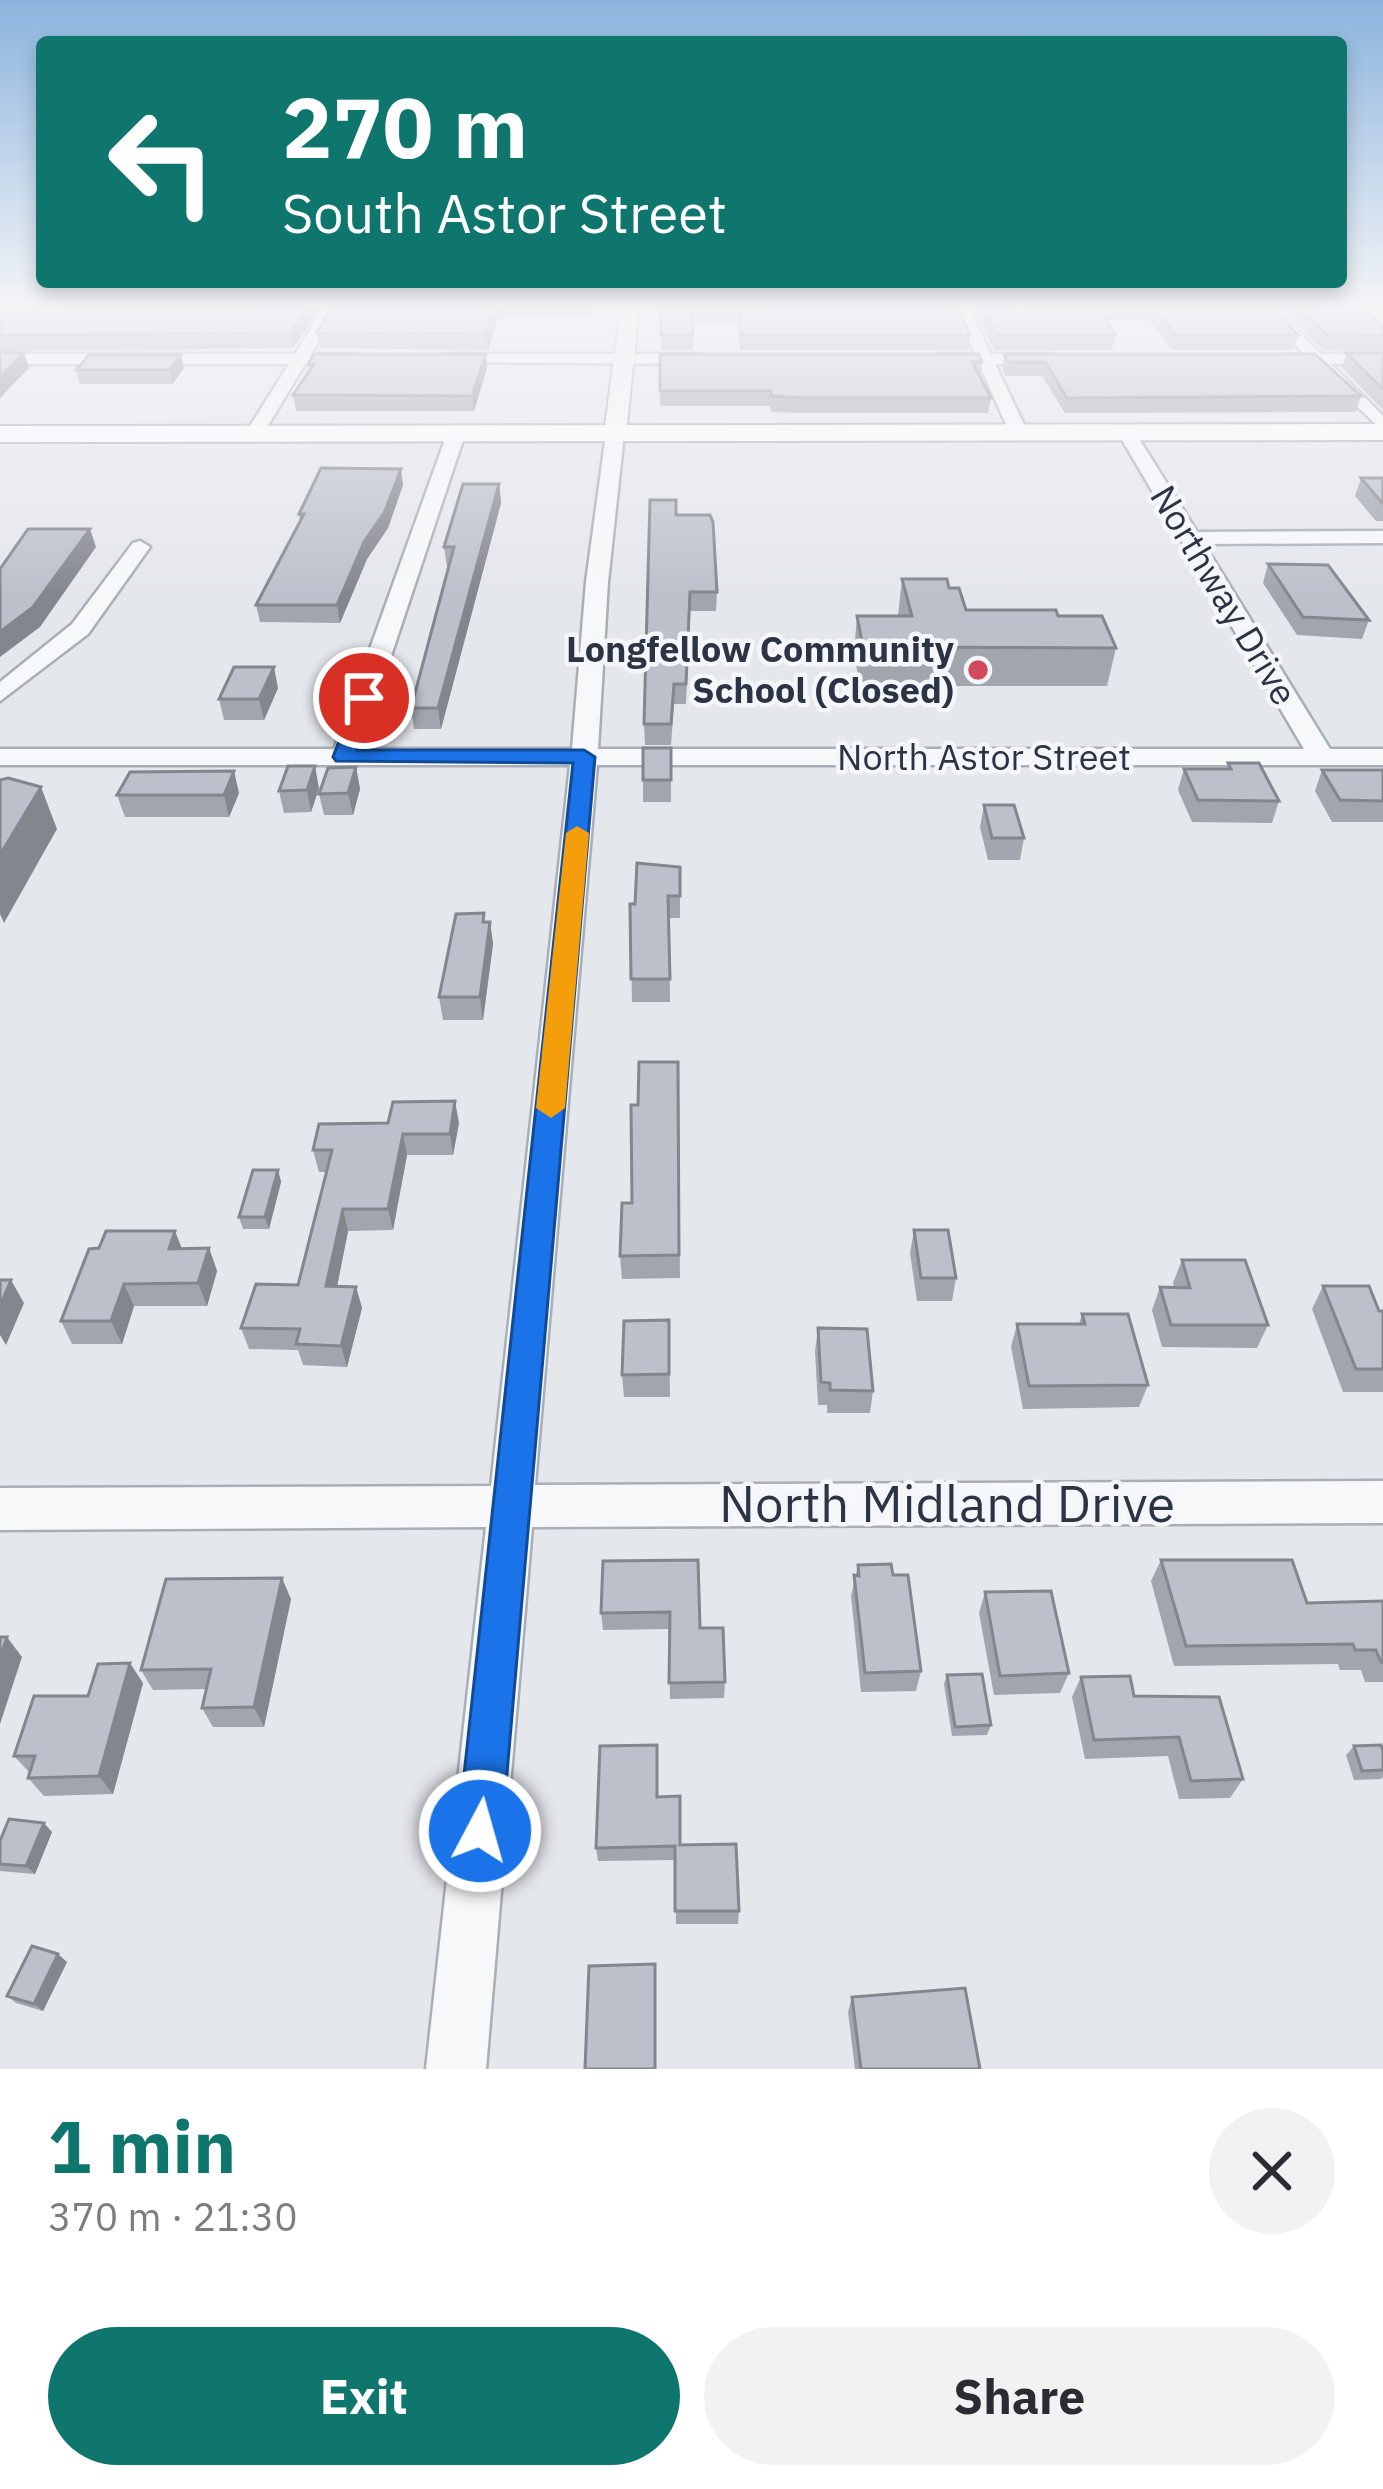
<!DOCTYPE html>
<html lang="en">
<head>
<meta charset="utf-8">
<style>
	body { margin:0; font-family:"IBM Plex Sans",sans-serif; background:#f2f2f3; color:#2b2b33; height:100vh; display:flex; flex-direction:column; font-size:45px; white-space:nowrap }
	* { box-sizing:border-box; margin:0 }
	p { font-size:39px; color:#7c7c81 }
	.icon { flex:none; width:66px; height:66px; fill:none; stroke:currentColor; stroke-width:2; stroke-linecap:round; stroke-linejoin:round }
	.map { position:relative; height:2069px; overflow:hidden }
	.details { display:flex; flex-direction:column; background:#fff; flex:1 }
	.details>* { flex:none }
	.banner { position:absolute; left:36px; top:36px; width:1311px; height:252px; border-radius:12px; box-shadow:0 6px 18px #0003; background:#0f766e; color:#fff; overflow:hidden }
	.pin { position:absolute; display:grid; place-items:center; width:102px; height:102px; color:#fff; margin:-51px; border:6px solid #fff; border-radius:50%; box-shadow:0 3px 12px #0007 }
	.me { position:absolute; width:132px; margin:-66px; rotate:6deg; stroke-linejoin:round; filter:drop-shadow(0 0 9px #0008) }
	.turn { display:flex; align-items:center; gap:42px; height:252px; padding:0 48px; font-size:54px }
	.turn .icon { width:156px; height:156px; stroke-width:2.5 }
	.turn b { display:block; font-size:84px; line-height:102px }
	.round { display:grid; place-items:center; flex:none; width:126px; height:126px; border-radius:63px; background:#f2f2f3 }
	.headline { display:flex; align-items:center; justify-content:space-between; height:204px; padding:0 48px }
	h1 { font-size:72px; font-weight:700; line-height:90px; color:#0f766e }
	.button { display:flex; gap:24px; margin-top:auto; padding:24px 48px }
	.button a { flex:1; height:138px; border-radius:72px; background:#0f766e; color:#fff; font-size:48px; font-weight:700; line-height:138px; text-align:center }
	.button a+a { background:#f2f2f3; color:#2b2b33 }
	.map>svg:first-child { display:block }
	.lines { fill:none; stroke-linecap:round; stroke-linejoin:round }
	.minor-casing { stroke:#a9aeb7; stroke-width:5 }
	.tertiary-casing { stroke:#a9aeb7; stroke-width:4 }
	.secondary-casing { stroke:#a9aeb7; stroke-width:4 }
	.minor { fill:#f7f8fa; fill-rule:evenodd }
	.tertiary { fill:#f7f8fa; fill-rule:evenodd }
	.secondary { fill:#fff; fill-rule:evenodd }
	.wall { fill:#a1a5ae }
	.shaded-wall { fill:#83868d }
	.building { fill:#bbc0ca; stroke:#83868d; stroke-width:3 }
	.route { fill:#1a73e8; stroke:#114b97; stroke-width:3 }
	.slow { fill:#f59e0b }
	.poi-dot { fill:#d1495b; stroke:#f4f6f9; stroke-width:4.5 }
	.labels { text-anchor:middle; stroke-width:9; stroke-linejoin:round; paint-order:stroke }
	.far-street-label { font-size:36px; fill:#2b3445; stroke:#f4f6f9 }
	.far-poi-label { font-size:36px; font-weight:bold; fill:#2b3445; stroke:#f4f6f9; text-anchor:end }
	.near-street-label { font-size:51px; fill:#2b3445; stroke:#f4f6f9 }
</style>
</head>
<body>
<div class="map">
<svg width="1383" height="2069" viewBox="0 0 1383 2069">
	<rect width="100%" height="100%" fill="#e4e7ec"/>
	<g class="lines">
		<g class="minor-casing">
			<path id="minor" d="M 325,306 L 339,306 L 311,354 L 352,354 L 360,359 L 352,364 L 305,364 L 263,434 L 254,439 L 245,434 L 289,364 L 0,364 L 0,354 L 295,354 Z
				M 954,306 L 968,306 L 991,354 L 1048,354 L 1056,359 L 1048,364 L 995,364 L 1028,433 L 1025,437 L 1010,433 L 979,364 L 938,364 L 930,359 L 938,354 L 975,354 Z
				M 1258,306 L 1274,306 L 1321,354 L 1383,354 L 1383,364 L 1331,364 L 1383,416 L 1383,431 L 1313,364 L 1274,362 L 1274,356 L 1304,354 Z
				M 446,354 L 700,354 L 708,359 L 700,364 L 440,362 L 440,356 Z
				M 456,429 L 465,434 L 360,749 L 572,749 L 586,582 L 606,434 L 615,429 L 624,434 L 608,582 L 598,749 L 1304,749 L 1118,433 L 1133,429 L 1197,532 L 1383,531 L 1383,543 L 1204,544 L 1330,749 L 1383,749 L 1383,765 L 597,765 L 535,1485 L 1383,1481 L 1383,1523 L 532,1527 L 486,2069 L 426,2069 L 486,1527 L 0,1530 L 0,1488 L 491,1486 L 570,765 L 0,765 L 0,749 L 334,749 L 447,434 Z
				M 140,541 L 150,547 L 88,634 L 0,701 L 0,682 L 72,624 L 133,543 Z"/>
		</g>
		<g class="tertiary-casing">
			<path id="tertiary" d="M 621,306 L 639,306 L 626,434 L 615,441 L 604,434 Z"/>
		</g>
		<g class="secondary-casing">
			<path id="secondary" d="M 1383,424 L 1383,440 L 0,442 L 0,426 Z"/>
		</g>
		<use href="#minor" class="minor"/>
		<use href="#tertiary" class="tertiary"/>
		<use href="#secondary" class="secondary"/>
	</g>
	<path class="wall" d="M 0,306 L 322,306 L 293,348 L 0,351 Z
		M 332,306 L 596,306 L 594,316 L 505,316 L 497,320 L 488,350 L 320,348 L 317,333 Z
		M 661,306 L 957,306 L 970,335 L 968,350 L 740,350 L 738,322 L 692,322 L 693,350 L 662,350 Z
		M 973,306 L 1271,306 L 1298,335 L 1293,350 L 1172,350 L 1150,321 L 1107,320 L 1115,335 L 1112,350 L 994,350 Z
		M 1279,306 L 1361,306 L 1383,326 L 1383,351 L 1323,350 Z
		M 1346,353 L 1383,353 L 1383,410 L 1342,368 Z
		M 660,354 L 982,362 L 980,376 L 991,398 L 988,413 L 802,413 L 771,412 L 770,406 L 660,406 Z
		M 1004,354 L 1361,396 L 1356,412 L 1065,413 L 1042,376 L 1006,376 L 1002,368 Z
		M 308,364 L 487,368 L 474,411 L 296,411 L 293,395 L 309,370 Z
		M 184,368 L 172,384 L 80,384 L 76,370 Z
		M 1361,478 L 1383,478 L 1383,521 L 1376,521 L 1355,496 Z
		M 499,484 L 501,503 L 441,729 L 414,729 L 411,708 L 449,567 L 447,567 L 444,547 Z
		M 403,485 L 388,528 L 367,559 L 340,623 L 260,622 L 256,605 L 300,521 L 299,514 Z
		M 676,515 L 717,592 L 716,611 L 690,611 L 686,704 L 674,704 L 671,745 L 645,745 L 644,724 Z
		M 1268,564 L 1369,620 L 1362,639 L 1297,635 L 1263,583 Z
		M 902,579 L 949,588 L 966,610 L 1058,616 L 1116,648 L 1107,686 L 860,686 L 854,653 L 857,616 L 898,616 Z
		M 278,688 L 264,720 L 224,720 L 219,699 Z
		M 671,748 L 671,802 L 643,802 L 643,780 Z
		M 1228,763 L 1279,801 L 1272,823 L 1192,822 L 1178,790 L 1184,769 L 1227,769 Z
		M 356,767 L 360,789 L 353,815 L 324,815 L 319,794 Z
		M 1322,770 L 1383,770 L 1383,822 L 1332,822 L 1315,791 Z
		M 319,788 L 311,812 L 284,813 L 279,791 Z
		M 239,793 L 229,817 L 125,817 L 117,795 Z
		M 984,805 L 1024,838 L 1020,860 L 988,860 L 980,827 Z
		M 680,867 L 680,918 L 669,918 L 670,1002 L 632,1002 L 630,904 L 635,904 Z
		M 485,922 L 490,922 L 493,944 L 483,1020 L 443,1020 L 439,997 Z
		M 678,1062 L 680,1278 L 622,1279 L 620,1256 L 632,1203 L 638,1105 Z
		M 459,1123 L 453,1155 L 407,1155 L 393,1230 L 348,1231 L 337,1286 L 356,1287 L 362,1308 L 347,1367 L 303,1365 L 298,1350 L 249,1349 L 241,1328 L 298,1285 L 327,1172 L 319,1172 L 313,1150 Z
		M 278,1170 L 281,1182 L 269,1229 L 243,1229 L 239,1217 Z
		M 914,1230 L 956,1278 L 952,1301 L 917,1301 L 910,1253 Z
		M 182,1248 L 209,1248 L 217,1271 L 207,1306 L 134,1306 L 122,1344 L 72,1344 L 61,1321 Z
		M 1182,1260 L 1268,1325 L 1257,1348 L 1162,1347 L 1152,1310 L 1160,1287 L 1174,1288 L 1173,1283 Z
		M 1323,1286 L 1383,1311 L 1383,1392 L 1343,1392 L 1312,1309 Z
		M 1082,1314 L 1148,1385 L 1139,1407 L 1023,1409 L 1011,1347 L 1017,1324 L 1079,1324 Z
		M 669,1320 L 670,1397 L 624,1397 L 622,1375 Z
		M 818,1328 L 873,1391 L 870,1413 L 827,1413 L 827,1405 L 818,1405 L 815,1351 Z
		M 1161,1560 L 1307,1603 L 1383,1601 L 1383,1682 L 1365,1682 L 1361,1670 L 1340,1670 L 1338,1664 L 1174,1666 L 1151,1581 Z
		M 603,1561 L 700,1628 L 725,1682 L 724,1698 L 670,1699 L 669,1629 L 603,1630 L 601,1613 Z
		M 858,1565 L 893,1575 L 921,1671 L 916,1691 L 861,1692 L 851,1596 Z
		M 985,1592 L 1069,1673 L 1060,1693 L 994,1695 L 979,1613 Z
		M 291,1599 L 264,1727 L 213,1727 L 202,1708 L 206,1689 L 153,1690 L 141,1670 Z
		M 947,1675 L 991,1725 L 987,1735 L 952,1736 L 944,1684 Z
		M 1081,1677 L 1134,1696 L 1243,1779 L 1230,1798 L 1179,1799 L 1168,1756 L 1085,1759 L 1072,1697 Z
		M 143,1683 L 113,1794 L 44,1796 L 28,1778 L 30,1773 L 14,1756 L 88,1696 Z
		M 1354,1746 L 1383,1751 L 1383,1777 L 1381,1779 L 1354,1780 L 1346,1755 Z
		M 52,1832 L 35,1874 L 0,1871 L 0,1841 Z
		M 680,1845 L 739,1911 L 738,1924 L 676,1924 L 675,1860 L 598,1861 L 596,1848 Z
		M 67,1962 L 43,2011 L 16,2003 L 7,1996 Z
		M 852,1997 L 980,2069 L 855,2069 L 848,2012 Z"/>
	<path class="shaded-wall" d="M 309,306 L 322,306 L 293,348 L 290,333 Z
		M 495,306 L 504,306 L 505,316 L 497,320 L 488,350 L 486,334 Z
		M 24,353 L 29,368 L 0,398 L 0,377 Z
		M 486,354 L 487,368 L 474,411 L 472,396 Z
		M 181,355 L 184,368 L 172,384 L 169,370 Z
		M 401,469 L 403,485 L 388,528 L 367,559 L 340,623 L 337,605 L 364,542 Z
		M 499,484 L 501,503 L 441,729 L 438,708 Z
		M 90,529 L 96,547 L 40,627 L 0,657 L 0,632 Z
		M 274,667 L 278,688 L 264,720 L 259,699 Z
		M 315,766 L 319,788 L 311,812 L 307,790 Z
		M 356,767 L 360,789 L 353,815 L 348,793 Z
		M 234,771 L 239,793 L 229,817 L 224,795 Z
		M 41,787 L 57,829 L 4,923 L 0,914 L 0,855 Z
		M 490,922 L 493,944 L 483,1020 L 480,997 Z
		M 455,1101 L 459,1123 L 453,1155 L 450,1134 Z
		M 403,1134 L 407,1155 L 393,1230 L 388,1209 Z
		M 278,1170 L 281,1182 L 269,1229 L 265,1217 Z
		M 343,1209 L 348,1231 L 333,1307 L 326,1286 Z
		M 175,1231 L 184,1254 L 169,1249 Z
		M 209,1248 L 217,1271 L 207,1306 L 198,1283 Z
		M 11,1280 L 24,1303 L 6,1345 L 0,1335 L 0,1306 Z
		M 124,1284 L 134,1306 L 122,1344 L 111,1321 Z
		M 356,1287 L 362,1308 L 347,1367 L 341,1346 Z
		M 282,1578 L 291,1599 L 264,1727 L 254,1707 Z
		M 7,1637 L 22,1657 L 0,1724 L 0,1658 Z
		M 130,1663 L 143,1683 L 113,1794 L 99,1776 Z
		M 44,1823 L 52,1832 L 35,1874 L 26,1866 Z
		M 58,1954 L 67,1962 L 43,2011 L 34,2004 Z"/>
	<path class="building" d="M 0,306 L 309,306 L 290,333 L 0,335 Z
		M 332,306 L 495,306 L 486,334 L 317,333 Z
		M 661,306 L 957,306 L 970,335 L 741,335 L 739,307 L 691,307 L 693,335 L 661,335 Z
		M 982,306 L 1099,306 L 1115,335 L 996,335 Z
		M 1153,306 L 1271,306 L 1298,335 L 1175,335 Z
		M 1297,306 L 1361,306 L 1383,326 L 1383,336 L 1327,335 Z
		M 0,352 L 24,353 L 0,377 Z
		M 1346,353 L 1383,353 L 1383,389 Z
		M 314,354 L 486,354 L 472,396 L 293,395 L 314,364 L 308,364 Z
		M 660,354 L 978,354 L 982,362 L 972,362 L 991,398 L 803,398 L 771,396 L 771,391 L 660,391 Z
		M 1004,354 L 1315,354 L 1361,396 L 1067,398 L 1045,362 L 1008,362 Z
		M 89,355 L 181,355 L 169,370 L 76,370 Z
		M 321,468 L 401,469 L 385,511 L 364,542 L 337,605 L 256,605 L 304,514 L 299,514 Z
		M 1361,478 L 1383,478 L 1383,503 L 1382,503 Z
		M 463,484 L 499,484 L 438,708 L 411,708 L 454,547 L 444,547 Z
		M 650,500 L 676,500 L 676,515 L 710,515 L 713,522 L 717,592 L 690,592 L 686,684 L 674,684 L 671,724 L 644,724 Z
		M 28,529 L 90,529 L 33,607 L 0,632 L 0,569 Z
		M 1268,564 L 1328,565 L 1369,620 L 1303,617 Z
		M 902,579 L 947,579 L 949,588 L 959,588 L 966,610 L 1056,610 L 1058,616 L 1102,616 L 1116,648 L 863,647 L 857,616 L 912,616 Z
		M 234,667 L 274,667 L 259,699 L 219,699 Z
		M 643,748 L 671,748 L 671,780 L 643,780 Z
		M 1228,763 L 1259,763 L 1279,801 L 1198,800 L 1184,769 L 1231,769 Z
		M 288,766 L 315,766 L 307,790 L 279,791 Z
		M 356,767 L 348,793 L 319,794 L 328,768 Z
		M 1322,770 L 1383,770 L 1383,801 L 1340,800 Z
		M 234,771 L 224,795 L 117,795 L 130,772 Z
		M 8,778 L 41,787 L 0,855 L 0,780 Z
		M 984,805 L 1014,805 L 1024,838 L 992,838 Z
		M 637,863 L 680,867 L 680,896 L 668,896 L 670,979 L 631,979 L 630,904 L 635,904 Z
		M 484,913 L 483,922 L 490,922 L 480,997 L 439,997 L 456,914 Z
		M 639,1062 L 678,1062 L 679,1255 L 620,1256 L 622,1203 L 632,1203 L 631,1105 L 638,1105 Z
		M 455,1101 L 450,1134 L 403,1134 L 388,1209 L 343,1209 L 326,1286 L 356,1287 L 341,1346 L 296,1344 L 300,1329 L 241,1328 L 256,1284 L 298,1285 L 332,1150 L 313,1150 L 319,1124 L 388,1123 L 393,1102 Z
		M 253,1170 L 278,1170 L 265,1217 L 239,1217 Z
		M 914,1230 L 948,1230 L 956,1278 L 921,1278 Z
		M 106,1231 L 175,1231 L 169,1249 L 209,1248 L 198,1283 L 124,1284 L 111,1321 L 61,1321 L 89,1249 L 99,1248 Z
		M 1182,1260 L 1245,1260 L 1268,1325 L 1171,1325 L 1160,1287 L 1190,1288 Z
		M 0,1280 L 11,1280 L 0,1306 Z
		M 1323,1286 L 1369,1286 L 1379,1311 L 1383,1311 L 1383,1369 L 1356,1369 Z
		M 1082,1314 L 1128,1314 L 1148,1385 L 1029,1386 L 1017,1324 L 1085,1324 Z
		M 669,1320 L 669,1374 L 622,1375 L 624,1321 Z
		M 818,1328 L 867,1329 L 873,1391 L 830,1390 L 830,1383 L 821,1382 Z
		M 698,1560 L 700,1628 L 723,1628 L 725,1682 L 669,1683 L 670,1612 L 601,1613 L 603,1561 Z
		M 1161,1560 L 1292,1560 L 1307,1603 L 1383,1601 L 1383,1662 L 1381,1662 L 1376,1650 L 1355,1650 L 1353,1644 L 1186,1646 Z
		M 891,1564 L 893,1575 L 908,1575 L 921,1671 L 865,1673 L 854,1575 L 859,1576 L 858,1565 Z
		M 282,1578 L 254,1707 L 202,1708 L 211,1669 L 141,1670 L 166,1579 Z
		M 1051,1591 L 1069,1673 L 1000,1676 L 985,1592 Z
		M 0,1637 L 7,1637 L 0,1658 Z
		M 130,1663 L 99,1776 L 28,1778 L 35,1756 L 14,1756 L 34,1696 L 88,1696 L 98,1664 Z
		M 982,1674 L 991,1725 L 955,1727 L 947,1675 Z
		M 1130,1676 L 1134,1696 L 1219,1697 L 1243,1779 L 1191,1781 L 1179,1737 L 1094,1740 L 1081,1677 Z
		M 657,1745 L 657,1797 L 680,1796 L 680,1845 L 736,1844 L 739,1911 L 675,1911 L 675,1846 L 596,1848 L 600,1746 Z
		M 1381,1745 L 1383,1751 L 1383,1770 L 1362,1771 L 1354,1746 Z
		M 9,1819 L 44,1823 L 26,1866 L 0,1864 L 0,1841 Z
		M 32,1946 L 58,1954 L 34,2004 L 7,1996 Z
		M 655,1964 L 655,2069 L 585,2069 L 589,1966 Z
		M 965,1988 L 980,2069 L 861,2069 L 852,1997 Z"/>
	<linearGradient id="sky" x2="0" y2="1"><stop stop-color="#8bb4dd"/><stop offset="0.51" stop-color="#f3f4f6"/><stop offset="1" stop-color="#f3f4f6" stop-opacity="0"/></linearGradient>
	<rect width="1383" height="596" fill="url(#sky)"/>
	<path class="route" d="M 357,693 L 374,698 L 357,750 L 584,750 L 595,757 L 502,1831 L 495,1847 L 480,1853 L 464,1847 L 458,1831 L 573,763 L 336,761 L 333,757 Z"/>
	<path class="slow" d="M 577,826 L 589,833 L 565,1108 L 551,1118 L 536,1108 L 566,833 Z"/>
	<circle class="poi-dot" cx="978" cy="670" r="12"/>
	<g class="labels">
		<g class="far-street-label">
			<text transform="translate(1224 595) rotate(59)" y="13">Northway Drive</text>
			<text x="984" y="770">North Astor Street</text>
		</g>
		<g class="far-poi-label">
			<text x="954" y="662">Longfellow Community<tspan x="954" dy="41">School (Closed)</tspan></text>
		</g>
		<g class="near-street-label">
			<text x="947" y="1522">North Midland Drive</text>
		</g>
	</g>
</svg>
<div class="pin" style="left:364px;top:698px;background:#d93025"><svg class="icon" aria-label="arrive" viewBox="0 0 24 24"><path d="M6 21V4h12l-3 4 3 4H6"/></svg></div>
<svg class="me" style="left:480px;top:1831px" viewBox="-20 -20 40 40"><circle r="17" fill="#1a73e8" stroke="#fff" stroke-width="3"/><path d="M0-11L8 9 0 5-8 9z" fill="#fff"/></svg>
<div class="banner">
<div class="turn"><svg class="icon" aria-label="left" viewBox="0 0 24 24"><path d="M17 20v-9H6M10 6l-5 5 5 5"/></svg><div><b>270 m</b>South Astor Street</div></div>
</div>
</div>
<section class="details">
<div class="headline"><div><h1>1 min</h1><p>370 m · 21:30</p></div><a class="round"><svg class="icon" aria-label="close" viewBox="0 0 24 24"><path d="M6 6l12 12M18 6L6 18"/></svg></a></div>
<div class="button"><a>Exit</a><a>Share</a></div>
</section>
</body>
</html>
